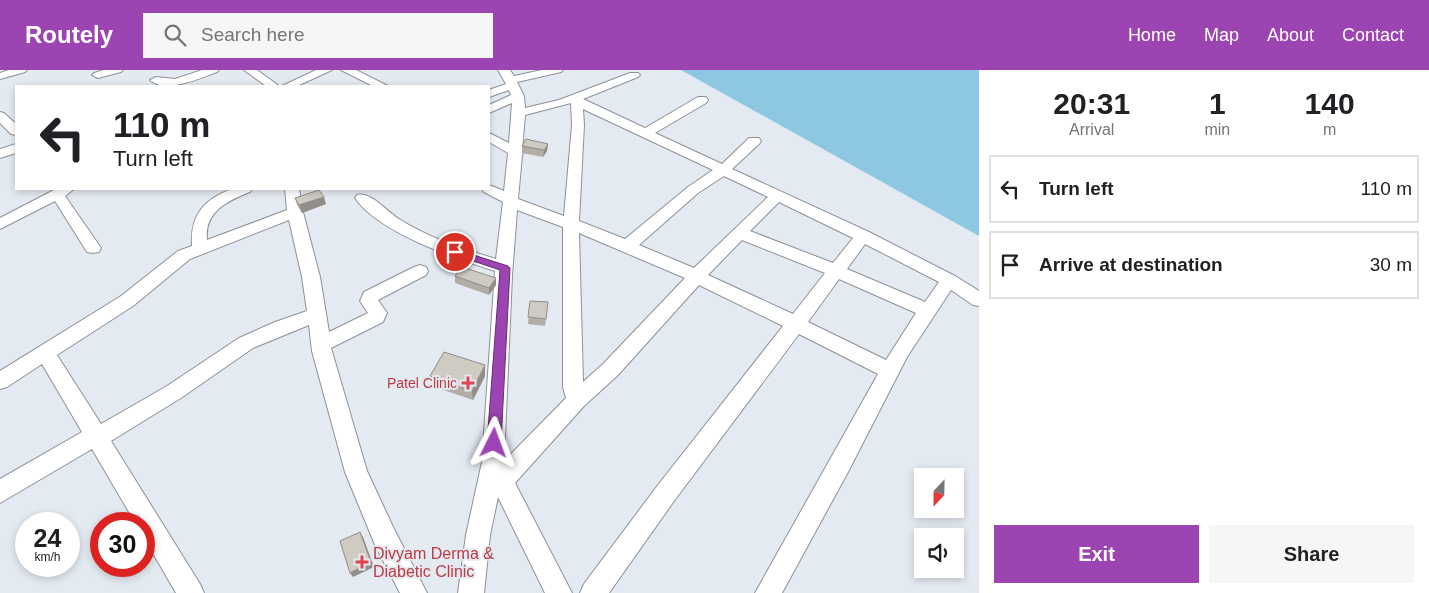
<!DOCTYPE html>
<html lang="en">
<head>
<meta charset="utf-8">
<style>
	body { margin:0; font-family:Helvetica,sans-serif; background:#f6f6f6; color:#202124; height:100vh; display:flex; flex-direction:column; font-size:19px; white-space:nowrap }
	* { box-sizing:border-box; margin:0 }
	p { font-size:16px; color:#757577 }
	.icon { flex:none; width:28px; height:28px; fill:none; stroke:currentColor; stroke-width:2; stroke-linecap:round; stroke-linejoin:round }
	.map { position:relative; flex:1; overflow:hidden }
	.side { display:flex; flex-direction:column; background:#fff; width:450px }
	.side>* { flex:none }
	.hud { position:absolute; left:15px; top:15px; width:475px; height:105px; border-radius:0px; box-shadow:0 2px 8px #0003; background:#fff; color:#202124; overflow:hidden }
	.needle { width:32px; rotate:202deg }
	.buttons { position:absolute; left:914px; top:398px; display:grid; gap:10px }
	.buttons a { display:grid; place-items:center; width:50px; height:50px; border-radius:0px; background:#fff; box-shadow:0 2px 8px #0003; font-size:25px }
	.speed { position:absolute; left:15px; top:442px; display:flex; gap:10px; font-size:25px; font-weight:700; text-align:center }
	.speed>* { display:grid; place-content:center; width:65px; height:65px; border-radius:50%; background:#fff; box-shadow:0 2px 8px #0003; line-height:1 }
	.speed small { font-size:12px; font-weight:400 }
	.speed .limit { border:8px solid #d22; background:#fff; color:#111 }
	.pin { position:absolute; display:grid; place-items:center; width:42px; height:42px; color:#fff; margin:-21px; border:2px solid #fff; border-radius:50%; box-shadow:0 1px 5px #0007 }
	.me { position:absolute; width:55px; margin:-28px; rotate:3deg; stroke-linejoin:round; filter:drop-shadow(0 0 4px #0008) }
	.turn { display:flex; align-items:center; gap:18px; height:105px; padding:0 15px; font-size:22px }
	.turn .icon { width:65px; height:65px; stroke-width:2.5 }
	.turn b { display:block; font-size:35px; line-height:42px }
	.eta { display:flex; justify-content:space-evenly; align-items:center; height:85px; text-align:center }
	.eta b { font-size:30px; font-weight:800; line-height:35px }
	.primary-button { display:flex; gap:10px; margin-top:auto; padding:10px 15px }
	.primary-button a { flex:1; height:58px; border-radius:0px; background:#9c45b2; color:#fff; font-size:20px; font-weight:800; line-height:58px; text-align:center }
	.primary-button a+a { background:#f6f6f6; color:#202124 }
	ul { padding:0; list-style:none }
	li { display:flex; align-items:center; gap:15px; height:68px; margin:0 10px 8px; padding:0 5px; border:2px solid #e0e0e0; border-radius:0px }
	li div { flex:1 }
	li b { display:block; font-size:19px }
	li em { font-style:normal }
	header { display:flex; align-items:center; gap:30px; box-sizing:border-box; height:70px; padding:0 25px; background:#9c45b2; color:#fff }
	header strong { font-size:24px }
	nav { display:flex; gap:28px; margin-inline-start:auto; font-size:18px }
	.search { width:350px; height:45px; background:#f6f6f6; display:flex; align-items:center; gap:12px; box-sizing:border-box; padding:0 18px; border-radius:0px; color:#757577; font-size:19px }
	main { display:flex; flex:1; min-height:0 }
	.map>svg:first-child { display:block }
	.water { fill:#8dc7e1 }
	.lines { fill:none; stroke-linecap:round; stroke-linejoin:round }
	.minor-casing { stroke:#8c9198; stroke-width:2 }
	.minor { fill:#fff; fill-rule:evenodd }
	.wall { fill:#b2aea7 }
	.shaded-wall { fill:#918d88 }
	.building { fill:#cfcac2; stroke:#918d88 }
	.route { fill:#9c45b2; stroke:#652d74 }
	.health-dot { fill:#e0444e; stroke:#e4eaf1; stroke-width:2 }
	.labels { text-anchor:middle; stroke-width:4; stroke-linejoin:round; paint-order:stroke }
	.health-label { font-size:14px; fill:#be3a42; stroke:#e4eaf1; text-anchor:end }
	.near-health-label { font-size:16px; fill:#be3a42; stroke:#e4eaf1; text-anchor:start }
</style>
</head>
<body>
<header>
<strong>Routely</strong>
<div class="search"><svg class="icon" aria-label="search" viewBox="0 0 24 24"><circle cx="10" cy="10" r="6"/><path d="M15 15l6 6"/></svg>Search here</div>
<nav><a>Home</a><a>Map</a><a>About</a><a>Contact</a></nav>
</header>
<main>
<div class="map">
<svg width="979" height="523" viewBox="0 0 979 523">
	<rect width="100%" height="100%" fill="#e4eaf1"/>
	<path class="water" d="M 681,0 L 979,0 L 979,166 Z"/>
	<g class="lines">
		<g class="minor-casing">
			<path id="minor" d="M 9,0 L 27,0 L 25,2 L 0,9 L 0,3 Z
				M 104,0 L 123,0 L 121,2 L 98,8 L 92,5 L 94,3 Z
				M 202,0 L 219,0 L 217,2 C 201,8 165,24 150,10 L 156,7 L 175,9 Z
				M 244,0 L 257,0 L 279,16 L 266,16 Z
				M 316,0 L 332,0 L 297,16 L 282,16 Z
				M 341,0 L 356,0 L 388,16 L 373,16 Z
				M 498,0 L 510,0 L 514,6 L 542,0 L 563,0 L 561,2 L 517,12 L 524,26 L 525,38 L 559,30 L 630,3 L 638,3 L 640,5 L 638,7 L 583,29 L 645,58 L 698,27 L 706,27 L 708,30 L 706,33 L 655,63 L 722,94 L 749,68 L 759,68 L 761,71 L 759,74 L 732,99 L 869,162 L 955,206 L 979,221 L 979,236 L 973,235 L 951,220 L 907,287 L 848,402 L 782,523 L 755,523 L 878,304 L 799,264 L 674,431 L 609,523 L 580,523 L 584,514 L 658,415 L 783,256 L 699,215 L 618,305 L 584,336 L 515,413 L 572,523 L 545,523 L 498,427 L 490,465 L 484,523 L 458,523 L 466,465 L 482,392 L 495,201 C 455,188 379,163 355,128 L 357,125 C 371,121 387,142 399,149 C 429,168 463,179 496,189 L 503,132 L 484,122 L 482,119 L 489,119 L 489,115 L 504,121 L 508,83 L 489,72 L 489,63 L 509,73 L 512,33 L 489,43 L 489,35 L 511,25 L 509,20 L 489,27 L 489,20 L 506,14 ZM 571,33 L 572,55 L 564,146 L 518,129 L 522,85 L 524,82 L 522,80 L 525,45 ZM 583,39 L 713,100 L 688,117 L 625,169 L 579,151 L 584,55 ZM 724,106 L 768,127 L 694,198 L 639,175 L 698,123 ZM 779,132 L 853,168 L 833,193 L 750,161 ZM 517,140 L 563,157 L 563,317 L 566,328 L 504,391 L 512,206 ZM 579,163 L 685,208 L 604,293 L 583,312 ZM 742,170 L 825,203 L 793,244 L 708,205 ZM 865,174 L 939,212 L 925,232 L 847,199 ZM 839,209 L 916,243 L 886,290 L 808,252 Z
				M 0,42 L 4,43 L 16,54 L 16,65 L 11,64 L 0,53 Z
				M 16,74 L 16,83 L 0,88 L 0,79 Z
				M 56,119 L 74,119 L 65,126 L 101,178 L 99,182 L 93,183 L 87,182 L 55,131 L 0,159 L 0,148 Z
				M 232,119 L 252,119 L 250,122 C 227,131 204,142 207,170 L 287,140 L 285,119 L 299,119 L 303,142 L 320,207 L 329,262 L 368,243 L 360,231 L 364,222 L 414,197 L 420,195 L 426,197 L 428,201 L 426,205 L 378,230 L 387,243 L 383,252 L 331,278 L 367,401 L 393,457 L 427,523 L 400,523 L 375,475 L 345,402 L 312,281 L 309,255 L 253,278 L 181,328 L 111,371 L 200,514 L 204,523 L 176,523 L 144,468 L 144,454 L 136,454 L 92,379 L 0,433 L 0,409 L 82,362 L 42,294 L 7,317 L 0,319 L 0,301 L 121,226 L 178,181 L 192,176 C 190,145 204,129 232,119 ZM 289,150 L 302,207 L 307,241 L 275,252 L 239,268 L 167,316 L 101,354 L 57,285 L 133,236 L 190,189 Z"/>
		</g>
		<use href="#minor" class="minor"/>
	</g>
	<path class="wall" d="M 548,74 L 547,81 L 543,87 L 522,83 L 522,76 Z
		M 295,128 L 326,134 L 302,143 L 297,135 Z
		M 455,206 L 496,208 L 496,215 L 489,225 L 455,213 Z
		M 530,231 L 548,232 L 545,256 L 528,254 Z
		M 430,306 L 485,306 L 473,330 L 432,316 Z"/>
	<path class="shaded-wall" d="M 548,74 L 547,81 L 543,87 L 544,80 Z
		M 324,127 L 326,134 L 302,143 L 299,135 Z
		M 496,208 L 496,215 L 489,225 L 489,218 Z
		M 485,295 L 485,306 L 473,330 L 472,321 Z
		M 360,462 L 363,467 L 374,497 L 353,507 L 350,503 Z"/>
	<path class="building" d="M 526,69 L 548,74 L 544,80 L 522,76 Z
		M 319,120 L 324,127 L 299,135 L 295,128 Z
		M 462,197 L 496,208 L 489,218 L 455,206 Z
		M 530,231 L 548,232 L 546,249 L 528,247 Z
		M 444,282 L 485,295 L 472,321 L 430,306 Z
		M 360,462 L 371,492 L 350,503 L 340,471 Z"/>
	<path class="route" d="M 455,179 L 508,196 L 510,198 L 501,373 L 499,377 L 494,379 L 489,377 L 487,373 L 500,200 L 452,184 L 450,182 Z"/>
	<g class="health-dot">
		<path d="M465.5 305.5h5v5h5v5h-5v5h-5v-5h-5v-5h5z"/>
		<path d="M359.5 484.5h5v5h5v5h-5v5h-5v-5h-5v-5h5z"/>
	</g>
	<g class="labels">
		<g class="health-label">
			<text x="457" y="318">Patel Clinic</text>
		</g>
		<g class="near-health-label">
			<text x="373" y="489">Divyam Derma &amp;<tspan x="373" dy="18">Diabetic Clinic</tspan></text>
		</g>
	</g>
</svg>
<div class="buttons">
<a><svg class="needle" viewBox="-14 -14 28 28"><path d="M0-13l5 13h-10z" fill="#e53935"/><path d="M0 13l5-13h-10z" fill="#757577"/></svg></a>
<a><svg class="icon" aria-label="sound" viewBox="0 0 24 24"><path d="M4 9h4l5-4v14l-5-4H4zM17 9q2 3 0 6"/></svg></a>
</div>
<div class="speed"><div>24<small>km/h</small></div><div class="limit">30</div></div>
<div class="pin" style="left:455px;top:182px;background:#d93025"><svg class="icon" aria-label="arrive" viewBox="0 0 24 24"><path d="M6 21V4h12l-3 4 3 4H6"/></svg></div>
<svg class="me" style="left:494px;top:373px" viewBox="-20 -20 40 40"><path d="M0-17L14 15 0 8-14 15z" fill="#9c45b2" stroke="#fff" stroke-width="4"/></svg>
<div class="hud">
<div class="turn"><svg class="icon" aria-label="left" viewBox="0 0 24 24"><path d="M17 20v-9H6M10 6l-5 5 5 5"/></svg><div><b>110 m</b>Turn left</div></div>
</div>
</div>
<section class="side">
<div class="eta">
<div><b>20:31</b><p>Arrival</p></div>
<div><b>1</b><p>min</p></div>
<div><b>140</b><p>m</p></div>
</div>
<ul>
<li><svg class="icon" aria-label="left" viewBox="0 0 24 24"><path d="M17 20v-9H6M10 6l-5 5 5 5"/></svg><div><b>Turn left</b></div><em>110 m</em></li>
<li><svg class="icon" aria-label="arrive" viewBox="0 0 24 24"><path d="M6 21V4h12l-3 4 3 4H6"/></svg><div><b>Arrive at destination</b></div><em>30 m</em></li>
</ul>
<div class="primary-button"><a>Exit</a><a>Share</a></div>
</section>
</main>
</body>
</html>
